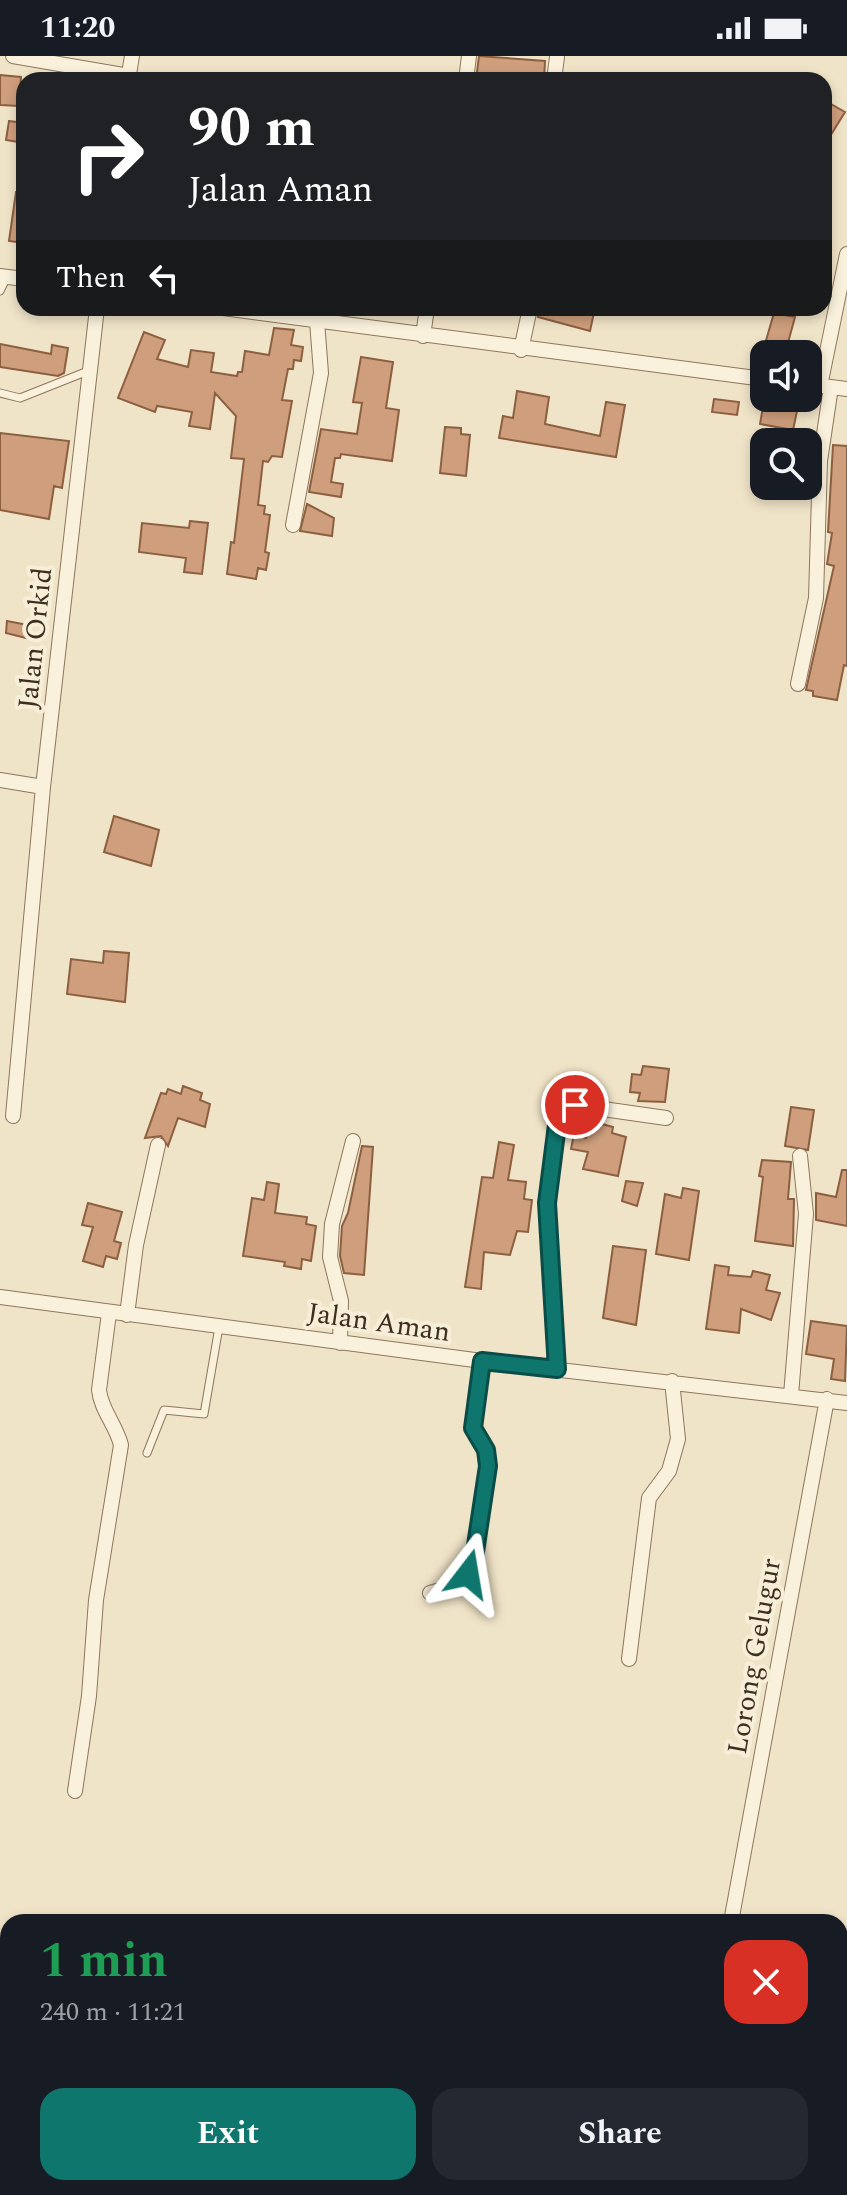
<!DOCTYPE html>
<html lang="en">
<head>
<meta charset="utf-8">
<style>
	body { margin:0; font-family:Spectral,serif; background:#242831; color:#f1f3f6; height:100vh; display:flex; flex-direction:column; font-size:30px; white-space:nowrap }
	* { box-sizing:border-box; margin:0 }
	p { font-size:26px; color:#9ea1a6 }
	.icon { flex:none; width:44px; height:44px; fill:none; stroke:currentColor; stroke-width:2; stroke-linecap:round; stroke-linejoin:round }
	.map { position:relative; flex:1; overflow:hidden }
	.side { position:absolute; left:0px; top:1858px; width:848px; height:282px; display:flex; flex-direction:column; background:#171b24; border-radius:24px 24px 0 0; box-shadow:0 4px 12px #0003 }
	.side>* { flex:none }
	.hud { position:absolute; left:16px; top:16px; width:816px; height:244px; border-radius:24px; box-shadow:0 4px 12px #0003; background:#202124; color:#fff; overflow:hidden }
	.tools { position:absolute; left:750px; top:284px; display:grid; gap:16px }
	.tools a { display:grid; place-items:center; width:72px; height:72px; border-radius:16px; background:#171b24; box-shadow:0 4px 12px #0003; font-size:40px }
	.pin { position:absolute; display:grid; place-items:center; width:68px; height:68px; color:#fff; margin:-34px; border:4px solid #fff; border-radius:50%; box-shadow:0 2px 8px #0007 }
	.me { position:absolute; width:88px; margin:-44px; rotate:14deg; stroke-linejoin:round; filter:drop-shadow(0 0 6px #0008) }
	.turn { display:flex; align-items:center; gap:28px; height:168px; padding:0 40px; font-size:36px }
	.turn .icon { width:104px; height:104px; stroke-width:2.5 }
	.turn b { display:block; font-size:56px; line-height:68px }
	.then { display:flex; align-items:center; height:76px; padding:0 40px; background:#0003; gap:16px; font-size:30px }
	.round { display:grid; place-items:center; flex:none; width:84px; height:84px; border-radius:24px; background:#242831 }
	.summary { display:flex; align-items:center; justify-content:space-between; height:136px; padding:0 40px }
	h1 { font-size:48px; font-weight:700; line-height:60px; color:#1e9e55 }
	.cta { display:flex; gap:16px; margin-top:auto; padding:16px 40px }
	.cta a { flex:1; height:92px; border-radius:24px; background:#0f766e; color:#fff; font-size:32px; font-weight:700; line-height:92px; text-align:center }
	.cta a+a { background:#242831; color:#f1f3f6 }
	.status { display:flex; justify-content:space-between; align-items:center; height:56px; padding:0 40px; background:#171b24; direction:ltr }
	.status svg { height:22px; fill:currentColor }
	.map>svg:first-child { display:block }
	.building { fill:#cf9f7d; stroke:#8d5f41; stroke-width:2 }
	.lines { fill:none; stroke-linecap:round; stroke-linejoin:round }
	.service-casing { stroke:#8d765c; stroke-width:9 }
	.minor-casing { stroke:#8d765c; stroke-width:16 }
	.service { stroke:#faf1dc; stroke-width:7 }
	.minor { stroke:#faf1dc; stroke-width:14 }
	.route-casing { stroke:#0a4d48; stroke-width:20 }
	.route { stroke:#0f766e; stroke-width:14 }
	.labels { text-anchor:middle; stroke-width:8; stroke-linejoin:round; paint-order:stroke }
	.street-label { font-size:28px; fill:#3d2e20; stroke:#f7eed8 }
</style>
</head>
<body>
<div class="status"><b>11:20</b><svg viewBox="0 0 49 12"><path d="M0 12V9h3v3zM5 12V6h3v6zM10 12V3h3v9zM15 12V0h3v12zM26 1h20v11H26zM47 4h2v5h-2z"/></svg></div>
<div class="map">
<svg width="847" height="2139" viewBox="0 0 847 2139">
	<rect width="100%" height="100%" fill="#f0e4c8"/>
	<path class="building" d="M 479,0 L 545,5 L 544,24 L 476,24 Z
		M 0,19 L 21,21 L 19,50 L 0,49 Z
		M 824,44 L 845,56 L 824,90 Z
		M 9,65 L 24,67 L 24,87 L 6,84 Z
		M 16,136 L 24,136 L 24,187 L 9,185 Z
		M 540,252 L 595,252 L 590,275 L 538,261 Z
		M 774,257 L 795,261 L 786,294 L 765,288 Z
		M 274,272 L 294,274 L 291,289 L 303,291 L 301,305 L 294,304 L 293,313 L 288,313 L 282,344 L 292,345 L 282,401 L 272,400 L 268,406 L 263,405 L 258,449 L 265,450 L 264,458 L 270,459 L 265,496 L 269,497 L 266,514 L 258,512 L 256,523 L 227,518 L 231,486 L 234,487 L 244,403 L 231,402 L 236,360 L 215,337 L 210,373 L 189,370 L 192,356 L 157,350 L 155,356 L 118,342 L 144,276 L 165,284 L 157,303 L 188,311 L 191,294 L 214,297 L 211,316 L 237,320 L 238,316 L 242,316 L 245,295 L 269,299 Z
		M 0,288 L 51,298 L 52,289 L 68,292 L 64,317 L 58,320 L 0,311 Z
		M 361,301 L 393,306 L 386,352 L 399,354 L 392,405 L 341,398 L 340,402 L 335,402 L 331,426 L 343,428 L 341,441 L 309,436 L 321,373 L 357,378 L 362,347 L 353,346 Z
		M 517,335 L 549,341 L 545,368 L 600,380 L 606,346 L 625,349 L 616,401 L 499,382 L 503,360 L 513,362 Z
		M 714,343 L 739,346 L 737,359 L 712,356 Z
		M 763,351 L 797,355 L 793,374 L 760,368 Z
		M 445,371 L 461,372 L 461,378 L 470,379 L 466,420 L 440,417 Z
		M 0,377 L 69,385 L 62,432 L 54,430 L 49,463 L 0,454 Z
		M 833,389 L 847,390 L 847,610 L 844,609 L 837,644 L 813,640 L 813,635 L 806,634 L 834,510 L 827,508 L 832,477 L 828,476 Z
		M 307,448 L 334,462 L 332,480 L 300,475 Z
		M 190,465 L 208,467 L 202,518 L 184,516 L 186,502 L 139,496 L 142,467 L 189,472 Z
		M 7,565 L 28,569 L 26,582 L 6,577 Z
		M 114,760 L 159,774 L 151,810 L 104,796 Z
		M 104,895 L 129,897 L 125,946 L 67,938 L 71,903 L 103,907 Z
		M 643,1010 L 669,1013 L 665,1046 L 638,1045 L 640,1037 L 630,1036 L 632,1018 L 641,1019 Z
		M 183,1030 L 202,1037 L 200,1044 L 210,1048 L 205,1071 L 178,1062 L 168,1090 L 161,1080 L 145,1082 L 161,1037 L 166,1038 L 168,1033 L 181,1038 Z
		M 791,1051 L 814,1054 L 808,1094 L 785,1090 Z
		M 591,1065 L 613,1071 L 612,1077 L 626,1081 L 618,1120 L 583,1113 L 588,1096 L 571,1093 L 574,1078 L 586,1082 Z
		M 499,1086 L 514,1089 L 508,1124 L 526,1126 L 524,1143 L 532,1144 L 528,1176 L 517,1175 L 510,1199 L 484,1196 L 481,1233 L 465,1231 L 482,1121 L 493,1122 Z
		M 362,1090 L 373,1091 L 364,1219 L 344,1217 L 340,1200 L 342,1170 L 348,1157 Z
		M 762,1104 L 791,1106 L 788,1143 L 794,1143 L 793,1190 L 755,1185 L 763,1121 L 759,1120 Z
		M 842,1114 L 847,1114 L 847,1170 L 816,1164 L 816,1137 L 836,1141 Z
		M 626,1125 L 643,1127 L 637,1150 L 622,1145 Z
		M 267,1126 L 279,1128 L 275,1157 L 307,1161 L 306,1168 L 316,1170 L 311,1205 L 302,1203 L 301,1213 L 284,1210 L 285,1206 L 243,1200 L 252,1142 L 264,1144 Z
		M 683,1132 L 699,1135 L 689,1204 L 656,1198 L 665,1138 L 681,1142 Z
		M 88,1147 L 122,1156 L 114,1185 L 121,1187 L 117,1203 L 106,1200 L 103,1211 L 83,1205 L 93,1171 L 82,1169 Z
		M 613,1190 L 646,1194 L 636,1269 L 603,1262 Z
		M 715,1209 L 729,1211 L 728,1219 L 751,1221 L 753,1215 L 770,1219 L 766,1234 L 780,1237 L 771,1264 L 741,1253 L 739,1277 L 706,1273 Z
		M 811,1265 L 847,1270 L 845,1325 L 831,1323 L 834,1303 L 806,1298 Z"/>
	<g class="lines">
		<g class="service-casing">
			<path id="service" d="M 0,235 L 7,221
				M 0,337 L 20,342 L 88,315
				M 147,1397 L 164,1354 L 204,1358 L 219,1271"/>
		</g>
		<g class="minor-casing">
			<path id="minor" d="M 13,0 L 129,20
				M 128,24 L 132,0
				M 466,24 L 469,0
				M 554,24 L 557,1
				M 0,220 L 24,223
				M 223,252 L 764,323
				M 423,280 L 427,252
				M 521,294 L 530,252
				M 808,328 L 847,333
				M 820,330 L 847,198
				M 293,469 L 321,317 L 317,265
				M 798,628 L 816,542 L 820,405 L 831,331
				M 0,724 L 43,731
				M 13,1060 L 43,731 L 97,252
				M 0,1241 L 482,1305 L 847,1347
				M 127,1259 L 136,1189 L 158,1089
				M 340,1287 L 341,1245 L 330,1201 L 332,1168 L 353,1085
				M 557,1313 L 547,1147 L 558,1061 L 575,1049 L 666,1062
				M 791,1339 L 806,1158 L 800,1100
				M 430,1537 L 461,1528 L 475,1496 L 488,1410 L 486,1394 L 473,1372 L 482,1305
				M 629,1603 L 649,1442 L 669,1415 L 678,1383 L 672,1325
				M 75,1735 L 89,1640 L 96,1544 L 121,1389 C 116,1369 101,1354 99,1334 L 109,1257
				M 731,1866 L 827,1343
				M 112,2139 L 113,2132
				M 734,2139 L 736,2132"/>
		</g>
		<use href="#service" class="service"/>
		<use href="#minor" class="minor"/>
	</g>
	<g class="lines">
		<g class="route-casing">
			<path id="route" d="M 468,1518 L 475,1496 L 488,1410 L 486,1394 L 473,1372 L 482,1305 L 557,1313 L 547,1147 L 558,1061 L 575,1049"/>
		</g>
		<use href="#route" class="route"/>
	</g>
	<g class="labels">
		<g class="street-label">
			<text transform="translate(34 582) rotate(-84)" y="10">Jalan Orkid</text>
			<text transform="translate(379 1265) rotate(8)" y="10">Jalan Aman</text>
			<text transform="translate(753 1600) rotate(-80)" y="10">Lorong Gelugur</text>
		</g>
	</g>
</svg>
<div class="tools">
<a><svg class="icon" aria-label="sound" viewBox="0 0 24 24"><path d="M4 9h4l5-4v14l-5-4H4zM17 9q2 3 0 6"/></svg></a>
<a><svg class="icon" aria-label="search" viewBox="0 0 24 24"><circle cx="10" cy="10" r="6"/><path d="M15 15l6 6"/></svg></a>
</div>
<div class="pin" style="left:575px;top:1049px;background:#d93025"><svg class="icon" aria-label="arrive" viewBox="0 0 24 24"><path d="M6 21V4h12l-3 4 3 4H6"/></svg></div>
<svg class="me" style="left:468px;top:1518px" viewBox="-20 -20 40 40"><path d="M0-17L14 15 0 8-14 15z" fill="#0f766e" stroke="#fff" stroke-width="4"/></svg>
<div class="hud">
<div class="turn"><svg class="icon" aria-label="right" viewBox="0 0 24 24"><path d="M7 20v-9h11M14 6l5 5-5 5"/></svg><div><b>90 m</b>Jalan Aman</div></div>
<div class="then">Then<svg class="icon" aria-label="left" viewBox="0 0 24 24"><path d="M17 20v-9H6M10 6l-5 5 5 5"/></svg></div>
</div>
<section class="side">
<div class="summary"><div><h1>1 min</h1><p>240 m · 11:21</p></div><a class="round" style="background:#d93025;color:#fff"><svg class="icon" aria-label="close" viewBox="0 0 24 24"><path d="M6 6l12 12M18 6L6 18"/></svg></a></div>
<div class="cta"><a>Exit</a><a>Share</a></div>
</section>
</div>
</body>
</html>
